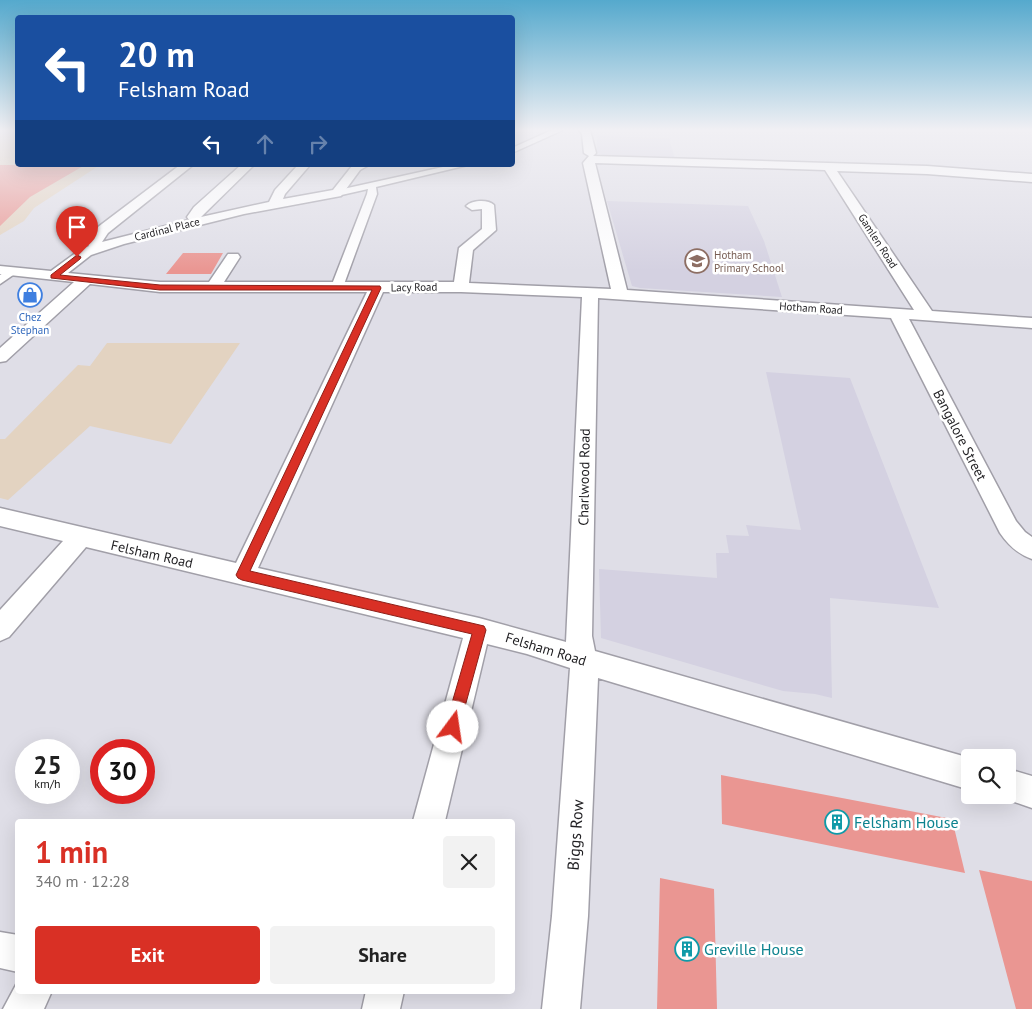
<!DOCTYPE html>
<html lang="en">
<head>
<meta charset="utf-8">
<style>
	body { margin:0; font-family:"PT Sans",sans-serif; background:#f2f2f2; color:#222; height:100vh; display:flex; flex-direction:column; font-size:19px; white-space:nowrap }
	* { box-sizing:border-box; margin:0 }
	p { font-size:16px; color:#767676 }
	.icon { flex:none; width:28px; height:28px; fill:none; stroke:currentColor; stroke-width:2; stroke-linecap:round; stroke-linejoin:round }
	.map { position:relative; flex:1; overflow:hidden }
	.side { position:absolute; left:15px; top:819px; width:500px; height:175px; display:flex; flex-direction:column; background:#fff; border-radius:5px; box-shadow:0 5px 20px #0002 }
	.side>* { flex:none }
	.guide { position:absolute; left:15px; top:15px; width:500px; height:152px; border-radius:5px; box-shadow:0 5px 20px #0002; background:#1a4fa0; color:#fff; overflow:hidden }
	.controls { position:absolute; left:961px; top:749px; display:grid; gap:10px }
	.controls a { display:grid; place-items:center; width:55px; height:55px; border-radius:5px; background:#fff; box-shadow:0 5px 20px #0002; font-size:25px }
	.speed { position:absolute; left:15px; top:739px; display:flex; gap:10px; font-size:25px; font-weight:700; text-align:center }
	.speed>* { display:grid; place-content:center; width:65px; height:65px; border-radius:50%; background:#fff; box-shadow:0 5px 20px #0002; line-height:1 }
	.speed small { font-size:12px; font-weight:400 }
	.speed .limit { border:8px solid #d22; background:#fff; color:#111 }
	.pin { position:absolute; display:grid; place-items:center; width:42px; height:42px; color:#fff; margin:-51px -21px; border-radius:50% 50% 50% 0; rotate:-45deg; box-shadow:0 0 5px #0007 }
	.pin .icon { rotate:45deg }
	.me { position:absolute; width:55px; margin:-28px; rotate:14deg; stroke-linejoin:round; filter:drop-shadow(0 0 4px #0008) }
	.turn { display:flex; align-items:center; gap:18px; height:105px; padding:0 20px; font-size:22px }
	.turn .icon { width:65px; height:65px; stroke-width:2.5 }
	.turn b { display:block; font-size:35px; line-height:42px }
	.lanes { display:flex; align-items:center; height:48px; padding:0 20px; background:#0003; justify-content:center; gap:25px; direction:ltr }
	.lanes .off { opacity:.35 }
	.round { display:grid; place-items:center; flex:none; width:52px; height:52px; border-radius:5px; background:#f2f2f2 }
	.overview { display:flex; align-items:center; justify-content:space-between; height:85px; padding:0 20px }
	h1 { font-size:30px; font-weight:800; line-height:38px; color:#d93025 }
	.button { display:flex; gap:10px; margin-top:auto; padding:10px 20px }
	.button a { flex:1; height:58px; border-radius:5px; background:#d93025; color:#fff; font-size:20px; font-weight:800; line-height:58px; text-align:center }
	.button a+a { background:#f2f2f2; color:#222 }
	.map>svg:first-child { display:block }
	.commercial { fill:#e3d3c1 }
	.built { fill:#d4d1e1 }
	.building { fill:#ea9692 }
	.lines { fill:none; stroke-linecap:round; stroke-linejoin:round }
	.pedestrian-casing { stroke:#a19fa8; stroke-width:3 }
	.minor-casing { stroke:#a19fa8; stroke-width:3 }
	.pedestrian { fill:#fff; fill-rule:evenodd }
	.minor { fill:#fff; fill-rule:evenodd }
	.route { fill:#d93025; stroke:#8d1f18 }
	.labels { text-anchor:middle; stroke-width:5; stroke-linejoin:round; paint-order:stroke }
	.far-street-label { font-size:11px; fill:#201f22; stroke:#fff }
	.far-education-label { font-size:11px; fill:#785e54; stroke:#fff; text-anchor:start }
	.far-shop-label { font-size:11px; fill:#366cbe; stroke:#fff }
	.street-label { font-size:14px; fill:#201f22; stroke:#fff }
	.near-culture-label { font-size:16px; fill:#0d838f; stroke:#fff; text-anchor:start }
	.near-street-label { font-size:16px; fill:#201f22; stroke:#fff }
</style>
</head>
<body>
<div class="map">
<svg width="1032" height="1009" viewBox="0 0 1032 1009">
	<rect width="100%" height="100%" fill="#dfdee7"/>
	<path class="commercial" d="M 0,130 L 17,130 L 18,165 L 100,165 L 34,208 L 24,221 L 0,235 Z
		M 107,343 L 240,343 L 171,444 L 90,426 L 8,500 L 0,498 L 0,439 L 5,439 L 78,365 L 90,366 Z"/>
	<path class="built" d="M 597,136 L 669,138 L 675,159 L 607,157 L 597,152 Z
		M 607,201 L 748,206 L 764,241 L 782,297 L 640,288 L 632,286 Z
		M 766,372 L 850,378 L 939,608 L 830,598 L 832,698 L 815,694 L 783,691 L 601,638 L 599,569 L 717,578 L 716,553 L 729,553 L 726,535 L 749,536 L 746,525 L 801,530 Z"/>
	<path class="building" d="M 0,165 L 85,165 L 30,197 L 0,226 Z
		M 183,253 L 223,253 L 211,274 L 166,274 Z
		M 721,775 L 952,819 L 965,873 L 722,824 Z
		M 979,870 L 1032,881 L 1032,1009 L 1016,1009 Z
		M 660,878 L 714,889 L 717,1009 L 657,1009 Z"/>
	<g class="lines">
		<g class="pedestrian-casing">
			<path id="pedestrian" d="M 552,130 L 563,130 L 512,153 L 512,148 Z
				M 452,165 L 468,165 L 376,187 L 377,194 L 343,287 L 337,290 L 333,289 L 331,287 L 367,194 L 368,189 L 337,196 L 332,193 L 334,191 Z
				M 12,268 L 16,269 L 17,271 L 16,273 L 0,284 L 0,275 Z"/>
		</g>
		<g class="minor-casing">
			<path id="minor" d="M 579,130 L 590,130 L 596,153 L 593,156 L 927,166 L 1032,174 L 1032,182 L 927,174 L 837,171 L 932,311 L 1032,318 L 1032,328 L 909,319 L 1016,521 L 1025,532 L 1032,537 L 1032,559 C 1018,554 1009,546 1000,533 L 891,318 L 598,298 L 592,636 L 595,651 L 970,758 L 970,790 L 598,678 L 588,916 L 580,1009 L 542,1009 L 552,916 L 570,668 L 527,654 L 487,644 L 445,821 L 413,821 L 463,638 L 86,547 L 9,637 L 0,641 L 0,610 L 63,541 L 0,526 L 0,508 L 236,563 L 367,292 L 160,292 L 90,284 L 6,361 L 0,362 L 0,348 L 74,282 L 0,274 L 0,266 L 51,271 L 81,249 L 89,246 L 87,243 L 98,227 L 180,165 L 193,165 L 108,233 L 102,242 L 189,220 L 187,217 L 194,207 L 241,165 L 254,165 L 201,217 L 269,202 L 275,190 L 298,165 L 310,165 L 285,194 L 283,199 L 333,190 L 352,166 L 369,165 L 360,170 L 341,196 L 244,214 L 124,244 L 91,255 L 68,273 L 160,282 L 209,282 L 228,254 L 238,254 L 240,257 L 224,282 L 454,282 L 459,248 L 482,229 L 482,209 L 472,210 L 466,206 C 472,200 488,199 494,205 L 496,230 L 473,250 L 469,283 L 611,289 L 583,163 L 589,156 L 584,153 L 582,134 ZM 595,163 L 825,170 L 914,310 L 627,290 ZM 383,292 L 461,292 L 582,297 L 566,642 L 479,618 L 258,568 Z
				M 1008,769 L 1032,776 L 1032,808 L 997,796 L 1008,795 Z
				M 0,932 L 18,935 L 18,972 L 0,968 Z
				M 18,981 L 18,991 L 52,991 L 44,1009 L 3,1009 Z
				M 366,991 L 404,991 L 400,1009 L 362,1009 Z"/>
		</g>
		<use href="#pedestrian" class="pedestrian"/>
		<use href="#minor" class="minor"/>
	</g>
	<linearGradient id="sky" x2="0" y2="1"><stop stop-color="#55a9cd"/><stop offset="0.48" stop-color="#f1f0f4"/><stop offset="1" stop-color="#f1f0f4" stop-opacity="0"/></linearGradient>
	<rect width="1032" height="271" fill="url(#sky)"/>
	<path class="route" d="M 77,255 L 81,257 L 80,259 L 60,275 L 160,285 L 380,286 L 381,288 L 250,571 L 484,626 L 486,630 L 458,732 L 453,734 L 448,732 L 445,727 L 472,634 L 242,580 L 238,578 L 236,575 L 372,290 L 160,290 L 51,278 L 51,275 Z"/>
	<defs>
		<g id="school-ring" transform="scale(1.25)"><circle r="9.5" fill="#fff" stroke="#8d6e63" stroke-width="1.5"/><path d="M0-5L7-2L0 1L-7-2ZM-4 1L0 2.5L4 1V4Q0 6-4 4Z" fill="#8d6e63"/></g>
		<g id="shop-ring" transform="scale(1.25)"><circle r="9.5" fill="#fff" stroke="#3f7fe0" stroke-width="1.5"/><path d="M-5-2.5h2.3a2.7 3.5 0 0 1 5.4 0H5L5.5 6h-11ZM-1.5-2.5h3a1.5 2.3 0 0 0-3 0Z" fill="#3f7fe0"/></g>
		<g id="building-ring" transform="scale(1.25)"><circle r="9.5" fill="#fff" stroke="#0f9aa8" stroke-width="1.5"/><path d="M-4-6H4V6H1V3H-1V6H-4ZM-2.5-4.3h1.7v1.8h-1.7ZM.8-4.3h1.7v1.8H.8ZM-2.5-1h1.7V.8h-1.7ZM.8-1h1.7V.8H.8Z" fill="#0f9aa8"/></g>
	</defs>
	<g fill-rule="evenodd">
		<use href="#school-ring" x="697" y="261"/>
		<use href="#shop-ring" x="30" y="295"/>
		<use href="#building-ring" x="837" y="822"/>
		<use href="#building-ring" x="687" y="949"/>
	</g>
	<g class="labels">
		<g class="far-street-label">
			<text transform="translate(167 229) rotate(-14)" y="4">Cardinal Place</text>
			<text transform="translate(878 241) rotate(57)" y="4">Gamlen Road</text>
			<text transform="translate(414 287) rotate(-1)" y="4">Lacy Road</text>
			<text transform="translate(811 308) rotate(4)" y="4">Hotham Road</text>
		</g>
		<g class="far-education-label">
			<text x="714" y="259">Hotham<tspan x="714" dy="13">Primary School</tspan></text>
		</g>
		<g class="far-shop-label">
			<text x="30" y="321">Chez<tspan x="30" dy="13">Stephan</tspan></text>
		</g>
		<g class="street-label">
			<text transform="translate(960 435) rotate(63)" y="5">Bangalore Street</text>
			<text transform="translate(584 477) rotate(-89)" y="5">Charlwood Road</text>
			<text transform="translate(152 554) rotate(13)" y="5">Felsham Road</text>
			<text transform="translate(546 649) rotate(17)" y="5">Felsham Road</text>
		</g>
		<g class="near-culture-label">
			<text x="854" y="828">Felsham House</text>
			<text x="704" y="955">Greville House</text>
		</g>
		<g class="near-street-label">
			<text transform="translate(575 835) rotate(-86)" y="6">Biggs Row</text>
		</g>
	</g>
</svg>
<div class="controls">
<a><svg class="icon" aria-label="search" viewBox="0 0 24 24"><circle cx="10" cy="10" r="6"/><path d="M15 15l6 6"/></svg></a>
</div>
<div class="speed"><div>25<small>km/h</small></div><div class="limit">30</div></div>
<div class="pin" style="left:77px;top:257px;background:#d93025"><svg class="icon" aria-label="arrive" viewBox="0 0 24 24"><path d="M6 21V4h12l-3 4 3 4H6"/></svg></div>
<svg class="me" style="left:453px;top:727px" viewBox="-20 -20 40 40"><circle r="19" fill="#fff"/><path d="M0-13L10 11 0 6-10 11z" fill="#d93025"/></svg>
<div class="guide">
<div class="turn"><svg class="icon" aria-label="left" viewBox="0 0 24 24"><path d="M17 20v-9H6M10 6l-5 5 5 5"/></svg><div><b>20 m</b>Felsham Road</div></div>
<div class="lanes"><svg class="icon" aria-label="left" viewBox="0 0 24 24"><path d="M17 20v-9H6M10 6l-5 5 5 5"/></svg><svg class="icon off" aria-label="ahead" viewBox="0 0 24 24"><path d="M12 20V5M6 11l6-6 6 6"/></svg><svg class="icon off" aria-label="right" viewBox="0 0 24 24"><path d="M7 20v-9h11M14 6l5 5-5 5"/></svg></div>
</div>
<section class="side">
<div class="overview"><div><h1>1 min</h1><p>340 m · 12:28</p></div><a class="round"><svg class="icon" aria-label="close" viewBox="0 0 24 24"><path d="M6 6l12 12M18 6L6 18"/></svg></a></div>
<div class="button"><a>Exit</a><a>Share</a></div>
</section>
</div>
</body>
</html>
